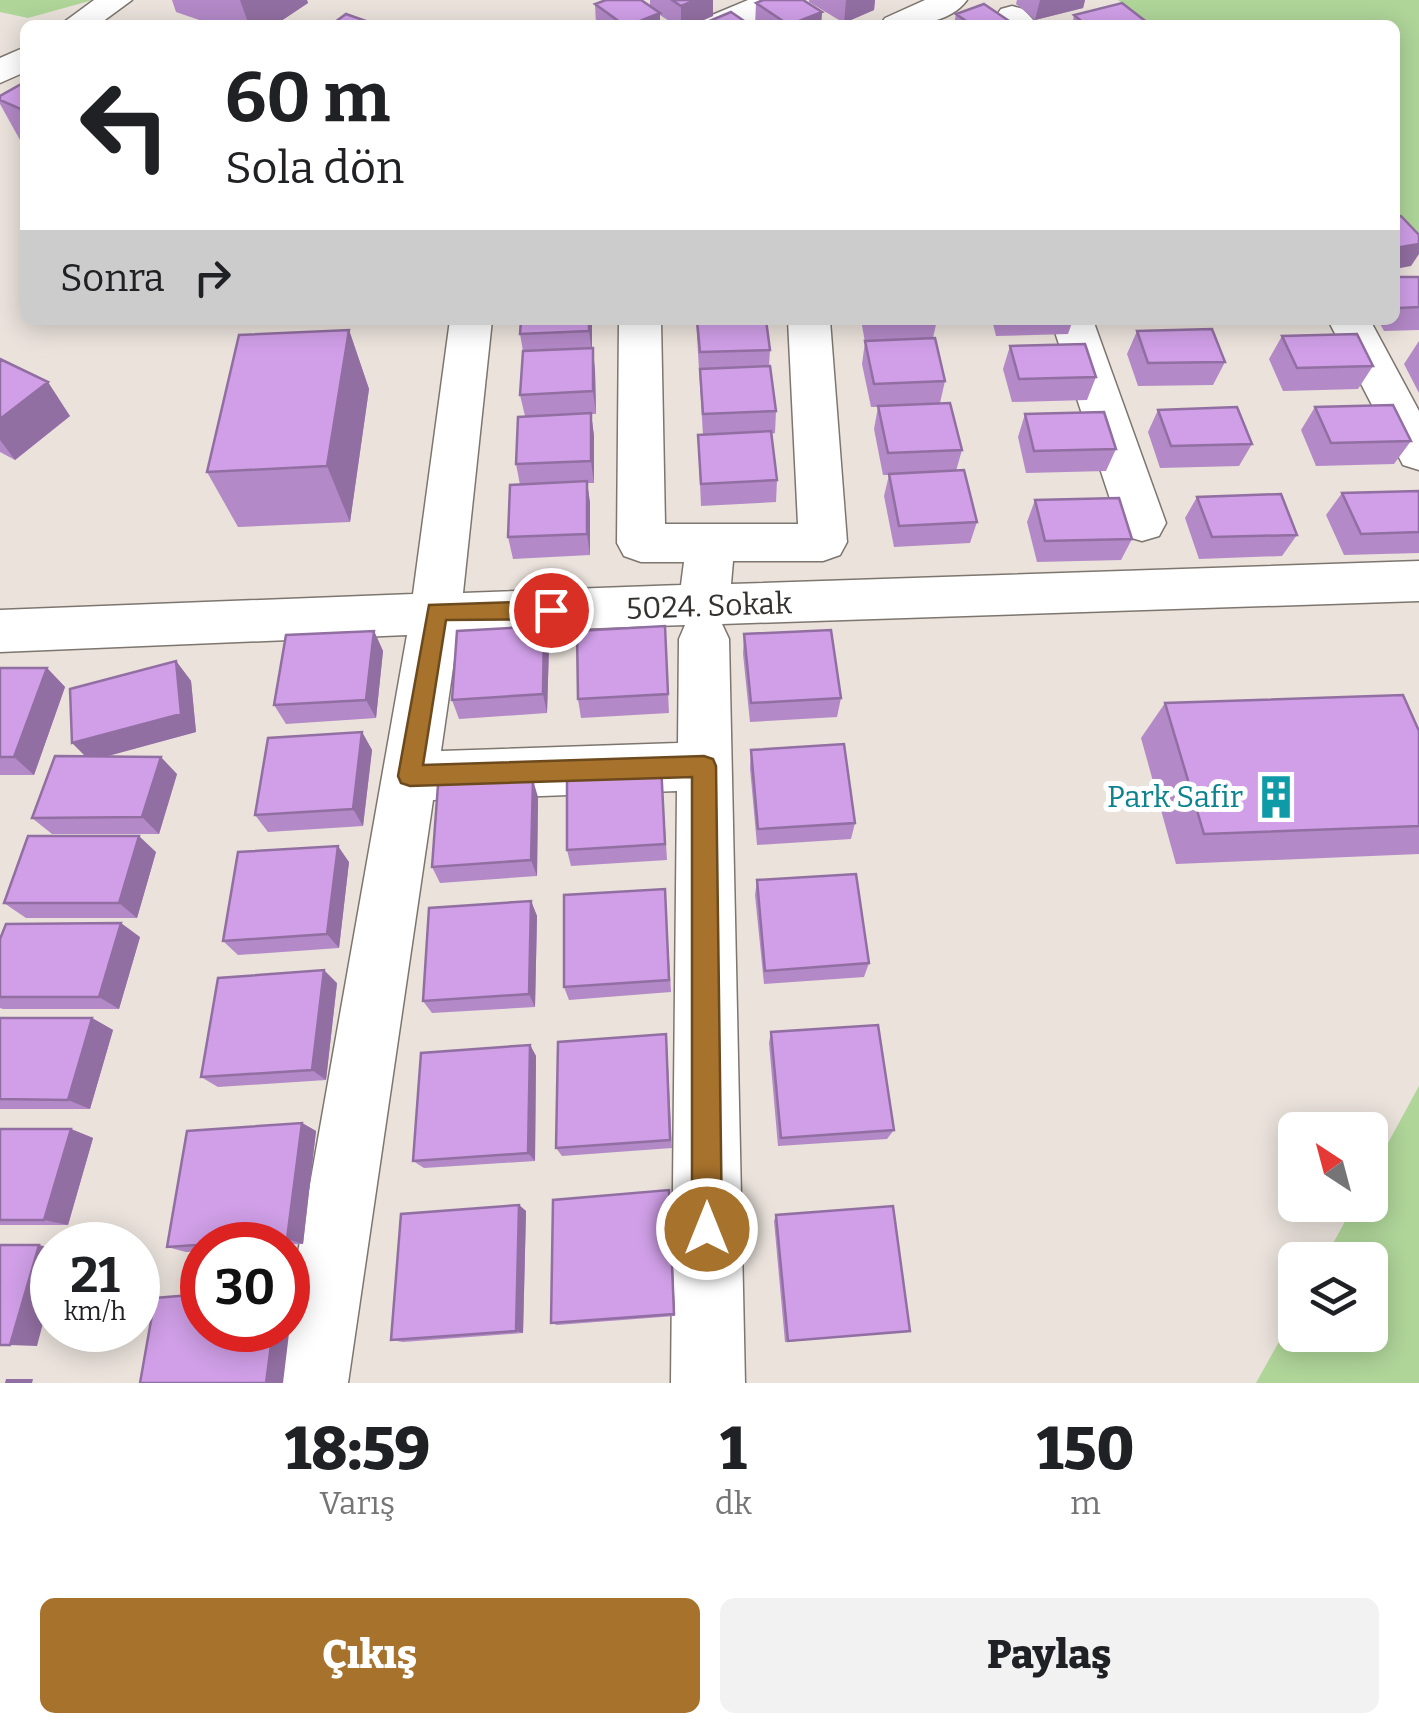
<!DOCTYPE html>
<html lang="tr">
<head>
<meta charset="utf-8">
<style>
	body { margin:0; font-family:Bitter,serif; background:#f2f2f2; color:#202124; height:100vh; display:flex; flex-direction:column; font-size:38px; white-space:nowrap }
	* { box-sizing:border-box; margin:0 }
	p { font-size:32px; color:#757577 }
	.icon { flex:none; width:55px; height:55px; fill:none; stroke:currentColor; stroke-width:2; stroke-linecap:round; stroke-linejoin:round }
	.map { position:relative; height:1383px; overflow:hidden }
	.drawer { display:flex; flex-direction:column; background:#fff; flex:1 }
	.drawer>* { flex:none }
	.top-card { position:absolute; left:20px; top:20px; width:1380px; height:305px; border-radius:15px; box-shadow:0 5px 25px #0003; background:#fff; color:#202124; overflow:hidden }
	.needle { width:65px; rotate:324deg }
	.tools { position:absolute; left:1278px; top:1112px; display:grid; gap:20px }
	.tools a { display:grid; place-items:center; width:110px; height:110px; border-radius:15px; background:#fff; box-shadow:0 5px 25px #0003; font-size:50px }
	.speed { position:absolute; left:30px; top:1222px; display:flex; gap:20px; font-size:50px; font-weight:700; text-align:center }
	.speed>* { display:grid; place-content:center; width:130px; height:130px; border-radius:50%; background:#fff; box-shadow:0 5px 25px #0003; line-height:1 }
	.speed small { font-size:25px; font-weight:400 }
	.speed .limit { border:15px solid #d22; background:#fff; color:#111 }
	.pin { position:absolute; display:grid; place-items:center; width:85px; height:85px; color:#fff; margin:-42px; border:5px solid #fff; border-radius:50%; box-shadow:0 2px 10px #0007 }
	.me { position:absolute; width:110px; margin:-55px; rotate:0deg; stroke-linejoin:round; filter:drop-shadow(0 0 8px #0008) }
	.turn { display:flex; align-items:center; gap:35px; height:210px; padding:0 40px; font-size:45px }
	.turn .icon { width:130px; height:130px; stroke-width:2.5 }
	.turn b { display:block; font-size:70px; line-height:85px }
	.then { display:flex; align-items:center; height:95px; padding:0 40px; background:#0003; gap:20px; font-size:38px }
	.eta { display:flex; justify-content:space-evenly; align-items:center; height:170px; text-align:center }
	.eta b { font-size:60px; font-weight:800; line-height:70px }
	.cta { display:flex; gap:20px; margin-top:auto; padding:20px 40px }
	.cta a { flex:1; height:115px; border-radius:15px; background:#a7722c; color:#fff; font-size:40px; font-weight:800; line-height:115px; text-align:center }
	.cta a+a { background:#f2f2f2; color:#202124 }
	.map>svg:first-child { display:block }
	.green { fill:#afd599 }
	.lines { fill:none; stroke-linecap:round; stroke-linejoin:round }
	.minor-casing { stroke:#7d766f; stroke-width:3 }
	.minor { fill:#fff; fill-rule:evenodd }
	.wall { fill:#b389c7 }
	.shaded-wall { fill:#926fa2 }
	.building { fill:#d09fe7; stroke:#926fa2; stroke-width:2.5 }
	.route { fill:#a7722c; stroke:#6d4a1d; stroke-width:2.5 }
	.labels { text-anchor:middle; stroke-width:10; stroke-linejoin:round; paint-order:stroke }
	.street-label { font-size:30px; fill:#34312f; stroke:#fff }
	.culture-label { font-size:30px; fill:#0d838f; stroke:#fff; text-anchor:end }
</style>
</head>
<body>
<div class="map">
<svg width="1419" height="1383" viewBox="0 0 1419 1383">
	<rect width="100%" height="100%" fill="#eae2db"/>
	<path class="green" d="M 0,0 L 93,0 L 28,18 L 0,12 Z
		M 1118,0 L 1419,0 L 1419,243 L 1395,224 L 1395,25 L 1149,25 Z
		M 1419,1086 L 1419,1383 L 1256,1383 L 1295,1313 L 1295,1335 L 1370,1335 L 1370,1260 L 1324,1260 L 1354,1205 L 1370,1205 L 1370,1176 Z"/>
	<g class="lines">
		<g class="minor-casing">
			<path id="minor" d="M 94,0 L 132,0 L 98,25 L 60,25 Z
				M 748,0 L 791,0 C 773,26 728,25 700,25 L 705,18 Z
				M 925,0 L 967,0 C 948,26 909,25 880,25 L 885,18 Z
				M 1012,6 L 1023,9 L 1038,25 L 1003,25 L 996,16 L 1001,9 Z
				M 25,47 L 25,72 L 0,83 L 0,58 Z
				M 450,320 L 492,320 L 463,593 L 681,585 L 684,562 L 641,562 L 624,556 L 617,543 L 619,320 L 661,320 L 665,524 L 798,524 L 788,320 L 830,320 L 847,542 L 840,555 L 823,561 L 733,561 L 731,584 L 1419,561 L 1419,601 L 722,624 L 729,639 L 745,1383 L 671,1383 L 677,791 L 433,800 L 348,1383 L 274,1383 L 284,1330 L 288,1330 L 288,1309 L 407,635 L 0,652 L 0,610 L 413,594 ZM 685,625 L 679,639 L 678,743 L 441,751 L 458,633 Z
				M 1051,320 L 1093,320 L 1166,523 L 1159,536 L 1142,541 L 1125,536 L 1118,523 Z
				M 1328,320 L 1370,320 L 1419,411 L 1419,470 L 1403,465 Z"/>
		</g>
		<use href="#minor" class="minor"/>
	</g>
	<path class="wall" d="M 172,0 L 307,0 L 308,3 L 275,25 L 214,25 L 176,12 Z
		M 650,0 L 713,0 L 713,16 L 692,25 L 675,25 L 660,15 L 660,25 L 596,25 L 595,4 L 650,6 Z
		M 809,0 L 875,0 L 874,10 L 844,23 L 809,2 Z
		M 1017,0 L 1085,0 L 1083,8 L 1035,20 L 1016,4 Z
		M 756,3 L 822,12 L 821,25 L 755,25 Z
		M 956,14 L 1015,25 L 954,25 Z
		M 1074,15 L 1143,25 L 1072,25 Z
		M 25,82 L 25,149 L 0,104 L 0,96 Z
		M 1395,277 L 1419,277 L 1419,330 L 1384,331 L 1378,320 L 1395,320 Z
		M 592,320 L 592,348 L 595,371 L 596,414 L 591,414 L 594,436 L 594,483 L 587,483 L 590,503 L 590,555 L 513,559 L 508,537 L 520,485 L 516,464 L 525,416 L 520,395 L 523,351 L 520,334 Z
		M 696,320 L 770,350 L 769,366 L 776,411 L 775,433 L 771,434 L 777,480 L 776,502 L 701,506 L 698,435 L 703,435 Z
		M 861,320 L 937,320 L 933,338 L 945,381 L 940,403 L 962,450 L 956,471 L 977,522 L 970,543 L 894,547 L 884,496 L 889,475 L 883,475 L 874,429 L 878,407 L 871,407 L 862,364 L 865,342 Z
		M 992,320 L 1073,320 L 1068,334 L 996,336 Z
		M 1252,320 L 1325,320 L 1324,321 L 1253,323 Z
		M 349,330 L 369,389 L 350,522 L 238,527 L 207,472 Z
		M 1137,331 L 1225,362 L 1213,385 L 1138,386 L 1127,354 Z
		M 1282,336 L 1373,366 L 1358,389 L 1283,391 L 1269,359 Z
		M 1419,341 L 1419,393 L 1404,364 Z
		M 1010,346 L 1096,377 L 1087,400 L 1012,402 L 1003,369 Z
		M 0,359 L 70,416 L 15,460 L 0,452 Z
		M 1315,407 L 1411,441 L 1394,464 L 1316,466 L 1301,430 Z
		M 1158,410 L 1252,444 L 1239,466 L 1160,468 L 1148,432 Z
		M 1025,414 L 1116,449 L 1106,471 L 1026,473 L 1018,437 Z
		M 1419,491 L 1419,553 L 1344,555 L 1326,515 L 1342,493 Z
		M 1197,497 L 1297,535 L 1282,556 L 1199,559 L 1185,518 Z
		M 1035,500 L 1132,539 L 1121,560 L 1037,562 L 1027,522 Z
		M 544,626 L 549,646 L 547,713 L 459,719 L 452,700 Z
		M 665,626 L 669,713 L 581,718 L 578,699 Z
		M 374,631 L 383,651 L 376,718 L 286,724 L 274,705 Z
		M 744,634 L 841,698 L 837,717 L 750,722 L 743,654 Z
		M 176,661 L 191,681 L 196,732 L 106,756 L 177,774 L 159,834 L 52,834 L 32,818 L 86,756 Z
		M 0,668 L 47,668 L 65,687 L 34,775 L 0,775 Z
		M 1165,703 L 1419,731 L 1419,854 L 1176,864 L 1141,738 Z
		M 362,732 L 372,750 L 363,826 L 268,832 L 255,815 Z
		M 751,750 L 855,823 L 851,839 L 757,845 L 750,768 Z
		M 661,764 L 667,860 L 571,866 L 567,850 Z
		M 538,797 L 537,876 L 440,883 L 432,867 Z
		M 156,852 L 137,918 L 26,918 L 4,903 Z
		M 349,862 L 339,948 L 238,955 L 223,941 Z
		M 757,880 L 869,963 L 864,977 L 764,984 L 755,895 Z
		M 665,889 L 671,992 L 569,1000 L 564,987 Z
		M 531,901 L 537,916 L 535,1007 L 432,1013 L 423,1001 Z
		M 140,937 L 119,1009 L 3,1009 L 0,1008 L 0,939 Z
		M 337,983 L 326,1080 L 218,1087 L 201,1077 Z
		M 0,1018 L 92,1018 L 113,1030 L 90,1109 L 0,1109 Z
		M 771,1032 L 894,1130 L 887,1139 L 778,1146 L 769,1043 Z
		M 530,1045 L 536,1056 L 535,1161 L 424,1168 L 413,1161 Z
		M 667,1045 L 672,1148 L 562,1156 L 556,1148 Z
		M 302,1123 L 316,1131 L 303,1244 L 202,1245 L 202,1251 L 186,1252 L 167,1247 Z
		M 0,1129 L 71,1129 L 93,1138 L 68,1225 L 0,1225 Z
		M 670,1197 L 675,1316 L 557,1325 L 551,1323 Z
		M 519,1205 L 526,1211 L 523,1333 L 403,1342 L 391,1340 Z
		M 776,1215 L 910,1331 L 785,1342 L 774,1221 Z"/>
	<path class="shaded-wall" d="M 240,0 L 307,0 L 308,3 L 275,25 L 249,25 Z
		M 696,0 L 713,0 L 713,16 L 692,25 L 681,25 L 681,6 Z
		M 846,0 L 875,0 L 874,10 L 844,23 Z
		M 1040,0 L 1085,0 L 1083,8 L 1035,20 Z
		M 822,12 L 821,25 L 791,25 Z
		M 660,13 L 660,25 L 630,25 Z
		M 1419,244 L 1419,254 L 1411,266 L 1395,269 L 1395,248 Z
		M 589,320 L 592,320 L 592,354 L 589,331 Z
		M 349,330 L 369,389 L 350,522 L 327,466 Z
		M 593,348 L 595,371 L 596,414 L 593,391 Z
		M 48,382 L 70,416 L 15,460 L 0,440 L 0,419 Z
		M 591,413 L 594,436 L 594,483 L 591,461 Z
		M 587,481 L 590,503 L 590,555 L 587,534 Z
		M 544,626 L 549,646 L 547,713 L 543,694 Z
		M 374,631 L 383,651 L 376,718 L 366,700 Z
		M 176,661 L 191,681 L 196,732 L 90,761 L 72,743 Z
		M 47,668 L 65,687 L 34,775 L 14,757 Z
		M 362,732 L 372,750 L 363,826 L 353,809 Z
		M 161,757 L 177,774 L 159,834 L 142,817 Z
		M 533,780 L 538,797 L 537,876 L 531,860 Z
		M 139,836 L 156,852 L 137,918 L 119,903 Z
		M 338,846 L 349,862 L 339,948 L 327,934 Z
		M 531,901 L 537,916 L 535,1007 L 529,994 Z
		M 121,923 L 140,937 L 119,1009 L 99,997 Z
		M 324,970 L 337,983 L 326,1080 L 312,1070 Z
		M 92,1018 L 113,1030 L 90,1109 L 68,1100 Z
		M 530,1045 L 536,1056 L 535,1161 L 528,1153 Z
		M 302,1123 L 316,1131 L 303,1244 L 287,1239 Z
		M 71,1129 L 93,1138 L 68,1225 L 44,1220 Z
		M 669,1190 L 670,1197 L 675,1316 L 674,1314 Z
		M 519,1205 L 526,1211 L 523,1333 L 516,1331 Z
		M 39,1245 L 52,1248 L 52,1289 L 37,1346 L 10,1345 Z
		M 288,1290 L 294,1292 L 283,1383 L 266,1383 L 273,1330 L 288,1330 Z
		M 6,1379 L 33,1379 L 32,1383 L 5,1383 Z"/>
	<path class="building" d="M 606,0 L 641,0 L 660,13 L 630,25 L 624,25 L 595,4 Z
		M 672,0 L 696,0 L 681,6 Z
		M 763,0 L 803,0 L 822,12 L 789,25 L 756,3 Z
		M 1122,3 L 1144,20 L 1125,25 L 1086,25 L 1074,15 Z
		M 984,4 L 1015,25 L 972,25 L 956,14 Z
		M 731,12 L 750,25 L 700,25 Z
		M 346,14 L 377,25 L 331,25 Z
		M 25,82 L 25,111 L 0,100 L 0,96 Z
		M 1401,216 L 1419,235 L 1419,244 L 1395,248 L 1395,217 Z
		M 1395,277 L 1419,277 L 1419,307 L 1399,308 L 1395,301 Z
		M 521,320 L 589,320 L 589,331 L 520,334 Z
		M 697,320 L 766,320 L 770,350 L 700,352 Z
		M 1212,329 L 1225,362 L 1148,363 L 1137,331 Z
		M 349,330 L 327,466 L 207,472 L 239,335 Z
		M 1357,334 L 1373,366 L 1297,368 L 1282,336 Z
		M 935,338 L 945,381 L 874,384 L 865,341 Z
		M 1085,344 L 1096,377 L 1019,379 L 1010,346 Z
		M 593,348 L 593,391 L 520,395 L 523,351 Z
		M 0,359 L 48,382 L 0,419 Z
		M 770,366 L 776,411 L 703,414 L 700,369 Z
		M 950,403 L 962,450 L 888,453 L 878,406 Z
		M 1393,405 L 1411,441 L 1331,443 L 1315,407 Z
		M 1237,407 L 1252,444 L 1171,446 L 1158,410 Z
		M 1104,412 L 1116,449 L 1034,451 L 1025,414 Z
		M 591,413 L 591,461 L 516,464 L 518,417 Z
		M 771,431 L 777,480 L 701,484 L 698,435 Z
		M 964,470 L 977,522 L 899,526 L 889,474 Z
		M 587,481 L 587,534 L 508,537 L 510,485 Z
		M 1419,491 L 1419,532 L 1361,534 L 1342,493 Z
		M 1281,494 L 1297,535 L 1212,537 L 1197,497 Z
		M 1119,498 L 1132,539 L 1045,541 L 1035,500 Z
		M 544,626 L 543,694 L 452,700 L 457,631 Z
		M 665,626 L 668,694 L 578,699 L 577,631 Z
		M 831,630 L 841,698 L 751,703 L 744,634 Z
		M 374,631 L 366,700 L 274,705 L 286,635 Z
		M 176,661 L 181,714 L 72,743 L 70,689 Z
		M 0,668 L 47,668 L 14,757 L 0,757 Z
		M 1403,695 L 1419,731 L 1419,826 L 1204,834 L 1165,703 Z
		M 362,732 L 353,809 L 255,815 L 268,738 Z
		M 844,744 L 855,823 L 758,829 L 751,750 Z
		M 55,756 L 161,757 L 142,817 L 32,818 Z
		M 661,764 L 665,844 L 567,850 L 567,770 Z
		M 533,780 L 531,860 L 432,867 L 438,785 Z
		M 28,836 L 139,836 L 119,903 L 4,903 Z
		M 338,846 L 327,934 L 223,941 L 238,852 Z
		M 856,874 L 869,963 L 765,971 L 757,880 Z
		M 665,889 L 669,980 L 564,987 L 564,895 Z
		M 531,901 L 529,994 L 423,1001 L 429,908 Z
		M 121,923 L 99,997 L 0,997 L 0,939 L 6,924 Z
		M 324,970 L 312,1070 L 201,1077 L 218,978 Z
		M 0,1018 L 92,1018 L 68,1100 L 0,1099 Z
		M 878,1025 L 894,1130 L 781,1138 L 771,1032 Z
		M 666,1034 L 670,1140 L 556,1148 L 558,1042 Z
		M 530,1045 L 528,1153 L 413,1161 L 421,1053 Z
		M 302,1123 L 287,1239 L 167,1247 L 187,1131 Z
		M 0,1129 L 71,1129 L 44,1220 L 0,1220 Z
		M 669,1190 L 674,1314 L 551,1323 L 553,1200 Z
		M 519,1205 L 516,1331 L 391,1340 L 401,1214 Z
		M 893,1206 L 910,1331 L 788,1341 L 776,1215 Z
		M 0,1245 L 39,1245 L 10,1345 L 0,1345 Z
		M 202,1294 L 202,1330 L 273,1330 L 266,1383 L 140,1383 L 155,1298 Z"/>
	<path class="route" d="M 551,601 L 562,610 L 551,619 L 446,620 L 423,765 L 704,756 L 713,759 L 716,766 L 722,1229 L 717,1239 L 707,1244 L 696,1239 L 692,1229 L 692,777 L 410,786 L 401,783 L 398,776 L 429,605 Z"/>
	<defs>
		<g id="building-bare" transform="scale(3.45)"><path d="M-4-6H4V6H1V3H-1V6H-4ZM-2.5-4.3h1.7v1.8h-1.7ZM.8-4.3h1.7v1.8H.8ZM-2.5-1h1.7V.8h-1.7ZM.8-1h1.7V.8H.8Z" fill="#0f9aa8" stroke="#fff" stroke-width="2.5" paint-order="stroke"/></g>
	</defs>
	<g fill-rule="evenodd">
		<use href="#building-bare" x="1276" y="797"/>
	</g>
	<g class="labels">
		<g class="street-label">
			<text transform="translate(709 606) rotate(-2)" y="10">5024. Sokak</text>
		</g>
		<g class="culture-label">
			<text x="1243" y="807">Park Safir</text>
		</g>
	</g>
</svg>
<div class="tools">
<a><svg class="needle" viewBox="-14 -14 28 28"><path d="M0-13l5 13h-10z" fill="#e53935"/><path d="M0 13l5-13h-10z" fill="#757577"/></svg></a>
<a><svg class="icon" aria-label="layers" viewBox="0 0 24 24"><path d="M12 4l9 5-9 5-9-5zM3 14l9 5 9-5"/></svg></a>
</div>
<div class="speed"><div>21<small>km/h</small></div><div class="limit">30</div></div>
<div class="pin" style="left:551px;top:610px;background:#d93025"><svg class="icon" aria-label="arrive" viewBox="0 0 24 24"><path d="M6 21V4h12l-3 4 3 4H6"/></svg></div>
<svg class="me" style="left:707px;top:1229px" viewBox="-20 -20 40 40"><circle r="17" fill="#a7722c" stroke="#fff" stroke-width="3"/><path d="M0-11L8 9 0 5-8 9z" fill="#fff"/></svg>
<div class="top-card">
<div class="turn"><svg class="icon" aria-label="left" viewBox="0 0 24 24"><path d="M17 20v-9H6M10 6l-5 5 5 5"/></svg><div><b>60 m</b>Sola dön</div></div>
<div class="then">Sonra<svg class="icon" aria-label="right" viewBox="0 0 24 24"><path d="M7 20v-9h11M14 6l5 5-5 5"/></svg></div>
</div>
</div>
<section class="drawer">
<div class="eta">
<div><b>18:59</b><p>Varış</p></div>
<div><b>1</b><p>dk</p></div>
<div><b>150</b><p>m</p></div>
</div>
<div class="cta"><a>Çıkış</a><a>Paylaş</a></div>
</section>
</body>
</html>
